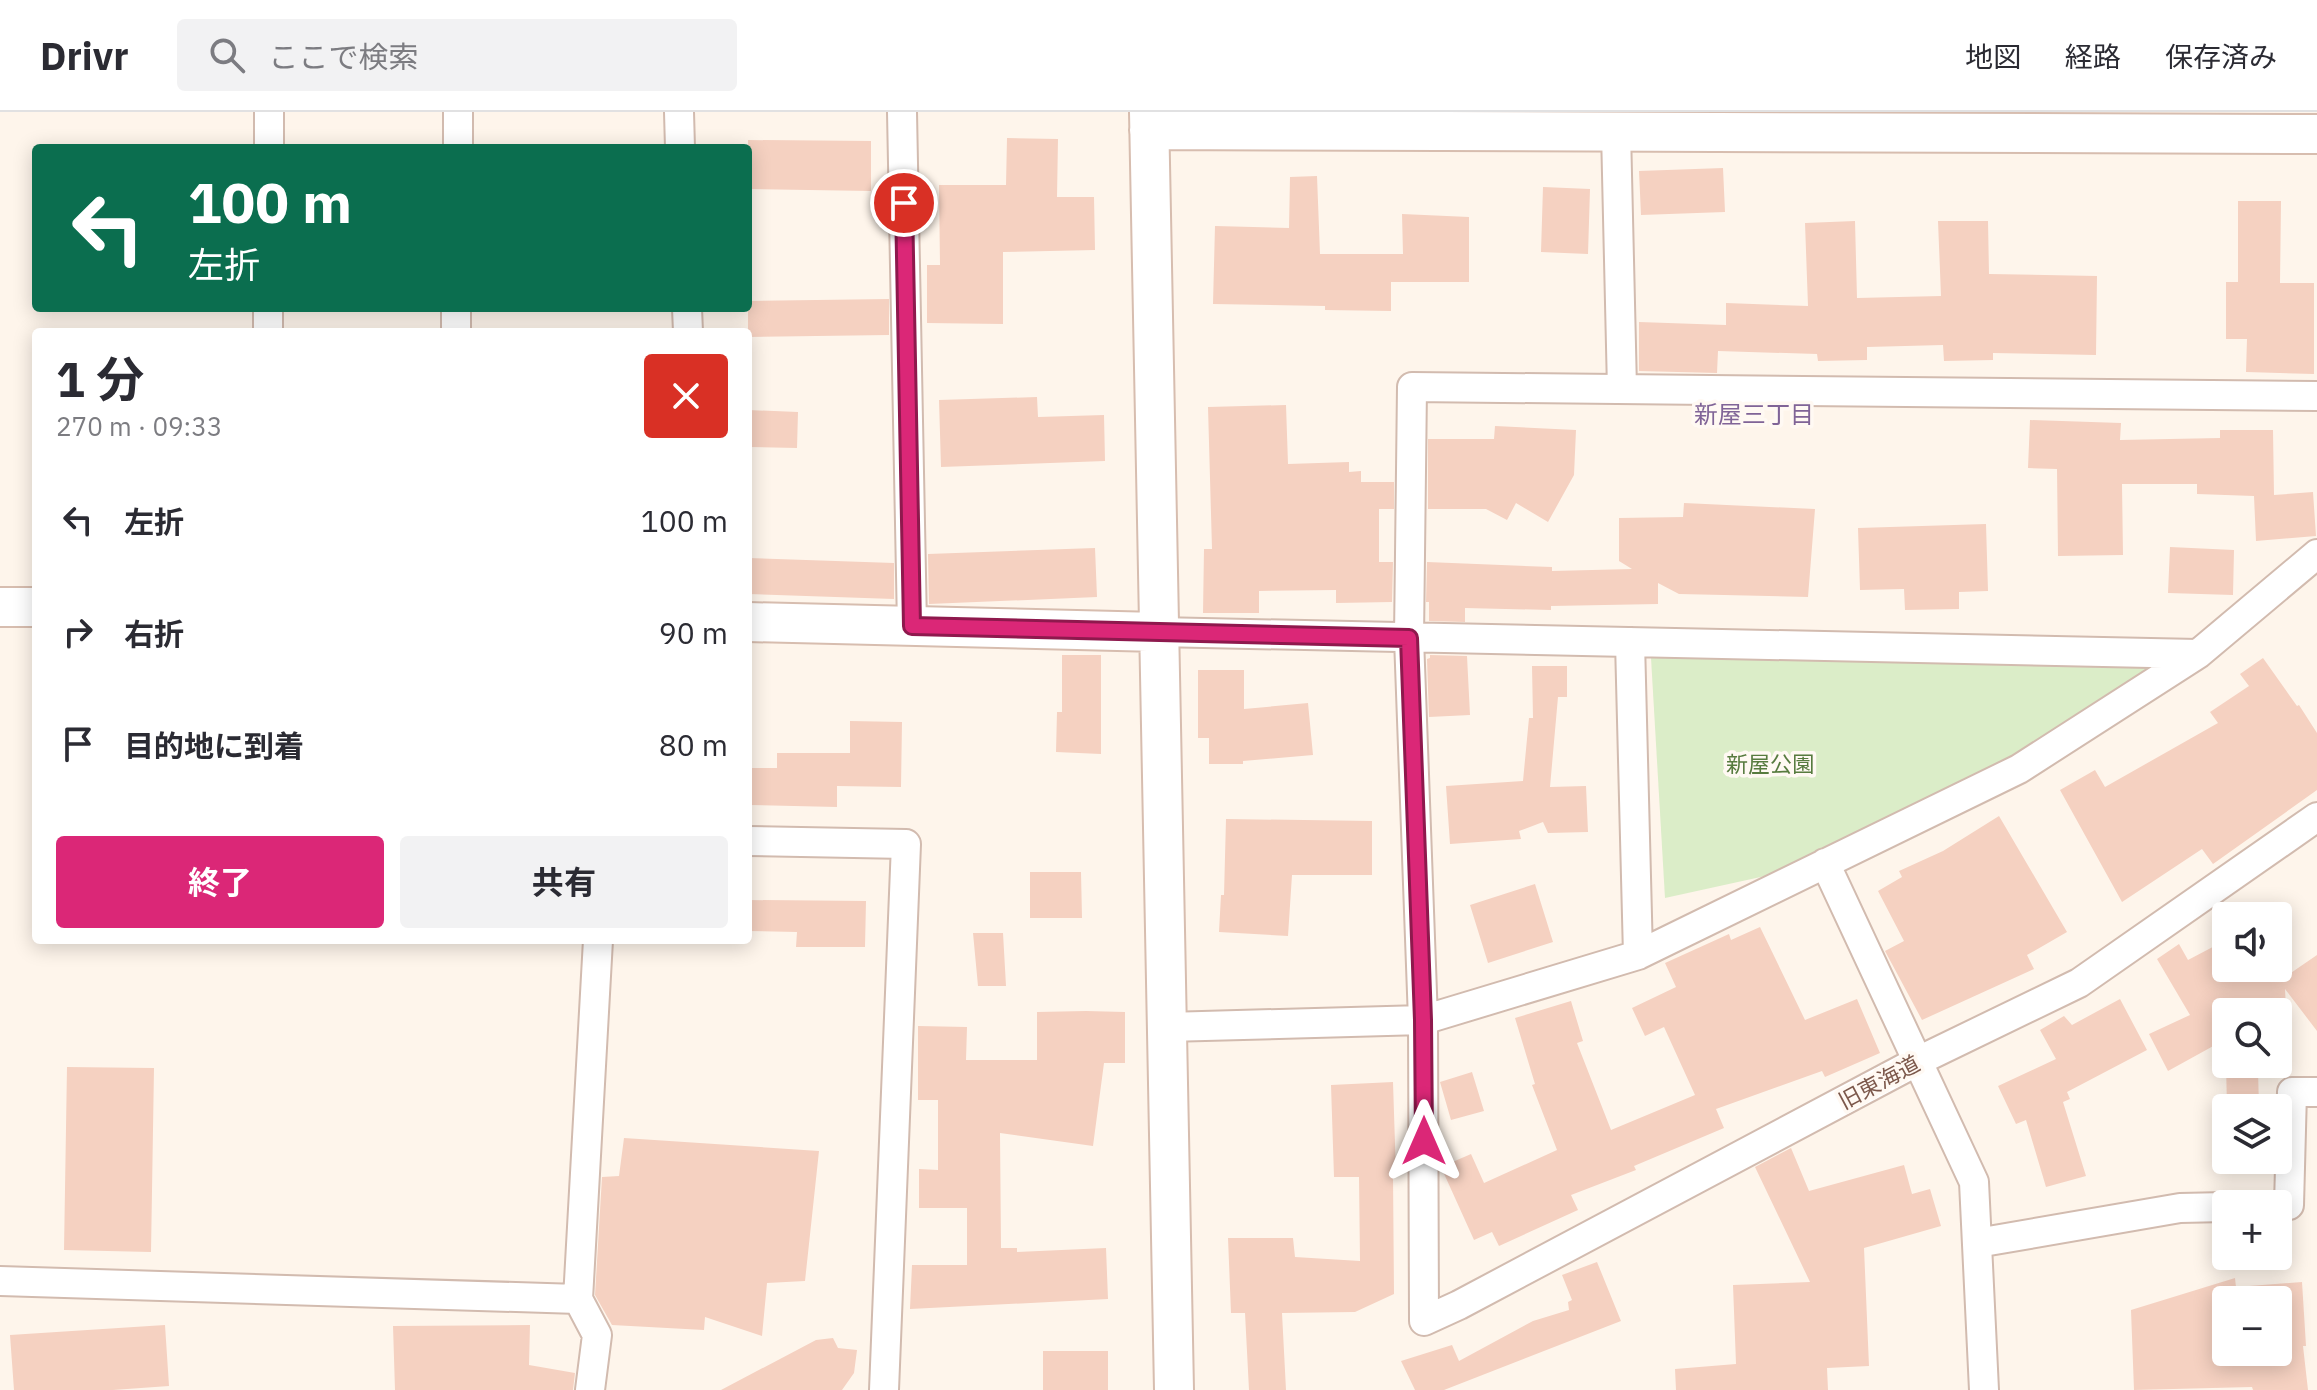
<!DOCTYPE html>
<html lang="ja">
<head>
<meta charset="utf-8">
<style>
	body { margin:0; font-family:"IBM Plex Sans","Noto Sans JP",sans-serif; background:#f2f2f3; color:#2b2b33; height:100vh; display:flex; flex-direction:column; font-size:30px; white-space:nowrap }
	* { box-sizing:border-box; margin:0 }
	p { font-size:26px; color:#7c7c81 }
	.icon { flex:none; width:44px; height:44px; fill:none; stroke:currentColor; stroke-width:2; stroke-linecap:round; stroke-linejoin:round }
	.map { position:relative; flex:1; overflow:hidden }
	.drawer { position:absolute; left:32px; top:216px; width:720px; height:616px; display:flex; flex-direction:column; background:#fff; border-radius:8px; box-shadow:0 4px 20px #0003 }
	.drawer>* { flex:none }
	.hud { position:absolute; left:32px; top:32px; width:720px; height:168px; border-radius:8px; box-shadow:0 4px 20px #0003; background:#0b6e4f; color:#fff; overflow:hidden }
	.fabs { position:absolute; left:2212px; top:790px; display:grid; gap:16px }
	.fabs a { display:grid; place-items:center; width:80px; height:80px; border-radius:8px; background:#fff; box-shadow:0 4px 20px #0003; font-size:40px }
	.pin { position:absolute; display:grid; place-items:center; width:68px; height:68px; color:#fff; margin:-34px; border:4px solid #fff; border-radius:50%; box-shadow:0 2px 8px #0007 }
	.me { position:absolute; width:88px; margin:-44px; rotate:0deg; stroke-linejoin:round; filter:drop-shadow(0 0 6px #0008) }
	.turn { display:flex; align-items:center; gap:28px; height:168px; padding:0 24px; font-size:36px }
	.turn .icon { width:104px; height:104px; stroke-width:2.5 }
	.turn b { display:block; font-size:56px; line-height:68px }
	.round { display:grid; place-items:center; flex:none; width:84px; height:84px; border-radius:8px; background:#f2f2f3 }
	.summary { display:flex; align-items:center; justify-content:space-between; height:136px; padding:0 24px }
	h1 { font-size:48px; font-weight:700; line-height:60px }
	.cta { display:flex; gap:16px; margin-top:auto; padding:16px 24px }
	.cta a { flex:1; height:92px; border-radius:8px; background:#db2777; color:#fff; font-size:32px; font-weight:700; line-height:92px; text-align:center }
	.cta a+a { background:#f2f2f3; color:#2b2b33 }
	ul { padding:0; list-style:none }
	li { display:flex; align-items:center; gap:24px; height:112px; padding:0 24px }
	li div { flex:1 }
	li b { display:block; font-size:30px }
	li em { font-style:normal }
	header { display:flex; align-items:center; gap:48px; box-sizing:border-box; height:112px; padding:0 40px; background:#fff; border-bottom:2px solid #e1e1e2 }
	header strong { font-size:38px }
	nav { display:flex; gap:44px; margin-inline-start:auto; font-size:28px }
	.search { width:560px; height:72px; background:#f2f2f3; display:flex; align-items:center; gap:20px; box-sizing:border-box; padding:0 28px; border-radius:8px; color:#7c7c81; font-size:30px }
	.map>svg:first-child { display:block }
	.green { fill:#dbedc8 }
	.building { fill:#f5d1c1; fill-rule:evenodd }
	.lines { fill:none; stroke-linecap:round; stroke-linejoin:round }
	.street-casing { stroke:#d2bbaf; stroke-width:32 }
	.secondary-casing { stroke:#d7bdaf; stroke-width:42 }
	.street { stroke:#fff; stroke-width:28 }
	.secondary { stroke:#fff; stroke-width:38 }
	.route-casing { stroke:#8e194d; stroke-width:20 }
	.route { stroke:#db2777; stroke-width:14 }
	.labels { text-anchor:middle; stroke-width:7; stroke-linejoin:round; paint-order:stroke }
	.park-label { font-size:22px; fill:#577b3f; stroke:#fff9f3 }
	.street-label { font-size:22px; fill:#7c584b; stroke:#fff9f3 }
	.neighbourhood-label { font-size:24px; fill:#806497; stroke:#fff9f3 }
</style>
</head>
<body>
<header>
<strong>Drivr</strong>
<div class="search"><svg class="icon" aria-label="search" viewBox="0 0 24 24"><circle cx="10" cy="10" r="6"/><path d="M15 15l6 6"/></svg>ここで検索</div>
<nav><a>地図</a><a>経路</a><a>保存済み</a></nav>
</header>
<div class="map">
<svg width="2317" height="1278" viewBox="0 0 2317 1278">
	<rect width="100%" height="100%" fill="#fef5eb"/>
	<path class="green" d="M 2198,542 L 1825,751 L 1665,786 L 1651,546 Z"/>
	<path class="building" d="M 1007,26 L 1058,27 L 1057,85 L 1094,85 L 1095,138 L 1003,140 L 1003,212 L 927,211 L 927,153 L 940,153 L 939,73 L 1006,73 Z
		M 748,28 L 871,29 L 871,79 L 748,77 Z
		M 1723,56 L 1725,100 L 1641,103 L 1639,59 Z
		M 1317,64 L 1320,142 L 1403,142 L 1402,102 L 1469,105 L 1469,170 L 1391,170 L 1391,199 L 1325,198 L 1325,194 L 1213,192 L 1215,114 L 1289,116 L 1290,65 Z
		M 1543,75 L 1590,77 L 1588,142 L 1541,140 Z
		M 2238,89 L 2281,89 L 2280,171 L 2314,171 L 2314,262 L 2246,260 L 2247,227 L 2226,227 L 2226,170 L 2238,170 Z
		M 1855,109 L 1857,186 L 1941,184 L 1938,109 L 1988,109 L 1989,162 L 2097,164 L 2096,243 L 1993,241 L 1993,248 L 1944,249 L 1943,233 L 1867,235 L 1867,248 L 1818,249 L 1817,242 L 1718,239 L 1717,261 L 1639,259 L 1639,210 L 1726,213 L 1726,191 L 1808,194 L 1805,111 Z
		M 889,187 L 889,223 L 748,225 L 748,189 Z
		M 1037,285 L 1038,305 L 1104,303 L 1105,349 L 941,355 L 939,288 Z
		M 1286,293 L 1288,352 L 1349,350 L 1349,360 L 1361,359 L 1361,370 L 1394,370 L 1394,397 L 1379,397 L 1379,450 L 1393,450 L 1392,490 L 1336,491 L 1336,478 L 1259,479 L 1259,501 L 1203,501 L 1204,437 L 1212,437 L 1208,295 Z
		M 748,298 L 798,300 L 797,336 L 748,335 Z
		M 2030,308 L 2121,311 L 2120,328 L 2220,326 L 2220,318 L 2273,318 L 2274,383 L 2313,380 L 2316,424 L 2256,429 L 2254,384 L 2197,382 L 2197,372 L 2122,372 L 2123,443 L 2058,444 L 2057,357 L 2028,356 Z
		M 1495,314 L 1576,318 L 1574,363 L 1548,410 L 1516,391 L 1507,408 L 1486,397 L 1428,397 L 1428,327 L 1494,327 Z
		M 1684,391 L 1815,397 L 1808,485 L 1679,482 L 1658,471 L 1658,492 L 1551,494 L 1551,498 L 1465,496 L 1465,510 L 1429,509 L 1429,490 L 1426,490 L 1427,450 L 1552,455 L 1552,459 L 1632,457 L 1619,449 L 1619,406 L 1683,405 Z
		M 1986,412 L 1988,479 L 1959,480 L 1959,497 L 1905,498 L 1904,477 L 1860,478 L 1858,416 Z
		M 2170,435 L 2234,438 L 2233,483 L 2168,481 Z
		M 1095,436 L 1097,485 L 929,492 L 928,442 Z
		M 748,446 L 894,451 L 894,487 L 748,482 Z
		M 1062,543 L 1101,543 L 1101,642 L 1056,640 L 1057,600 L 1062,600 Z
		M 1430,543 L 1467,544 L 1470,603 L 1429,605 L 1427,547 L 1430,546 Z
		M 2263,546 L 2297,594 L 2299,593 L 2317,621 L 2317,678 L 2213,752 L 2202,737 L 2122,790 L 2060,678 L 2095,658 L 2105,675 L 2218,611 L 2210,600 L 2249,574 L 2240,562 Z
		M 1532,554 L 1567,554 L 1567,585 L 1558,585 L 1550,675 L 1586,674 L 1588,720 L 1548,721 L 1543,710 L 1519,719 L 1521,727 L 1450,732 L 1446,674 L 1523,669 L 1529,606 L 1533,606 Z
		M 1198,558 L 1244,558 L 1244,597 L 1308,591 L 1313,643 L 1243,649 L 1243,652 L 1209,652 L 1209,626 L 1198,626 Z
		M 850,609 L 902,610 L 901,675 L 837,674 L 837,695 L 748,693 L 748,656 L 777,656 L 777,641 L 850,641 Z
		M 1999,704 L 2067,820 L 2027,843 L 2034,857 L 1922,908 L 1885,839 L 1904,829 L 1878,779 L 1902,765 L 1899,759 L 1943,739 Z
		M 1226,707 L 1372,709 L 1372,763 L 1292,763 L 1288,824 L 1219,820 L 1221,783 L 1224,783 Z
		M 1030,760 L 1081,760 L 1082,806 L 1030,806 Z
		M 1535,772 L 1553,830 L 1488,851 L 1470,793 Z
		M 748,788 L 866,789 L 865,835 L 796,835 L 797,820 L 748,819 Z
		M 1760,815 L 1805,908 L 1857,887 L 1880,941 L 1825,965 L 1822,959 L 1716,997 L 1724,1016 L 1634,1054 L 1636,1058 L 1571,1083 L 1578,1098 L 1499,1134 L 1492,1120 L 1474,1128 L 1441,1055 L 1471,1042 L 1484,1071 L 1557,1038 L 1532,973 L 1535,972 L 1515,906 L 1571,889 L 1583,929 L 1577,931 L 1611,1018 L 1695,983 L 1664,915 L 1645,924 L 1632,896 L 1676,875 L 1665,851 L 1729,822 L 1731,828 Z
		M 973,821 L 1003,821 L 1006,874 L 978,874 Z
		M 2226,828 L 2226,856 L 2278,856 L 2278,838 L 2284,847 L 2285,865 L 2317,843 L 2317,919 L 2285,877 L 2289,955 L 2258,958 L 2259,996 L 2227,996 L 2226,952 L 2278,952 L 2278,900 L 2226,900 L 2226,944 L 2226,927 L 2168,959 L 2149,922 L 2190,903 L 2157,847 L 2179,832 L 2188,848 Z
		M 2120,887 L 2147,938 L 2067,980 L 2070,987 L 2063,990 L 2086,1064 L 2046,1075 L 2026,1008 L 2016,1012 L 1998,974 L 2056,947 L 2040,918 L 2064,904 L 2072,913 Z
		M 1086,899 L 1125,900 L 1125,951 L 1104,951 L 1093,1034 L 1000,1021 L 1001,1136 L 1017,1136 L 1017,1140 L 1106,1136 L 1108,1187 L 910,1197 L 912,1153 L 967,1153 L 967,1096 L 919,1096 L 919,1057 L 938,1058 L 938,988 L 918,988 L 918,914 L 967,915 L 966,948 L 1037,948 L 1037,900 Z
		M 67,955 L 154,956 L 151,1140 L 64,1138 Z
		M 1472,960 L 1484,999 L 1451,1008 L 1440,970 Z
		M 1393,970 L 1396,1063 L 1393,1063 L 1394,1182 L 1355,1200 L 1282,1201 L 1286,1278 L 1249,1278 L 1245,1201 L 1231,1201 L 1228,1126 L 1293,1126 L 1295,1145 L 1360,1149 L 1359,1065 L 1334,1065 L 1331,973 Z
		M 624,1026 L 819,1039 L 805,1169 L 767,1171 L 762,1224 L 705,1205 L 704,1218 L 612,1213 L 595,1183 L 602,1065 L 619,1064 Z
		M 1791,1036 L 1809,1079 L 1904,1053 L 1912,1082 L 1930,1077 L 1941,1114 L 1864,1136 L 1869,1254 L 1827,1256 L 1828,1278 L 1676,1278 L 1675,1257 L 1736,1252 L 1733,1173 L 1810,1170 L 1755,1055 Z
		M 1597,1150 L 1621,1209 L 1444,1278 L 1415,1278 L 1401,1249 L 1452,1233 L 1459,1249 L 1533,1209 L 1569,1198 L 1568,1190 L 1572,1188 L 1562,1163 Z
		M 2235,1166 L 2236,1175 L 2302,1170 L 2306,1234 L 2303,1234 L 2308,1278 L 2253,1278 L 2252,1275 L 2134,1278 L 2131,1198 ZM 2226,1188 L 2278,1188 L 2278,1240 L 2226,1240 Z
		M 165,1213 L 169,1274 L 113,1278 L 14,1278 L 10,1223 Z
		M 530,1213 L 529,1253 L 575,1261 L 573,1278 L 395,1278 L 393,1214 Z
		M 833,1226 L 838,1236 L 857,1238 L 854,1261 L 842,1278 L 721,1278 L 816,1228 Z
		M 1043,1239 L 1108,1239 L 1108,1278 L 1043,1278 Z"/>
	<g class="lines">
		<g class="street-casing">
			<path id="street" d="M 679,0 L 680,36
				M 902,0 L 912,514
				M 1616,19 L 1622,277
				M 269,36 L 269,0
				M 458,36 L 458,0
				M 687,196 L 688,220
				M 268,220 L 268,196
				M 456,220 L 456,196
				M 2317,284 L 1412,275 L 1409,526 L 1423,908 L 1424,1209 L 1459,1193 L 1918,949 L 2079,871 L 2317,705
				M 1158,520 L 2198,542
				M 1630,530 L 1638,843
				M 748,729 L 906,732 L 884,1278
				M 1825,751 L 1974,1070 L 1984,1278
				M 1167,915 L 1423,908 L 1638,843 L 2019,657 L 2198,542 L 2317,442
				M 2278,1093 L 2289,1093 L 2292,980 L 2317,980
				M 1977,1131 L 2180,1096 L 2226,1095
				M 0,1169 L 578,1187 L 598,828
				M 578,1187 L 597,1223 L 590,1278"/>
		</g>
		<g class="secondary-casing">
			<path id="secondary" d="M 1149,0 L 1174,1278
				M 1149,18 L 2317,22
				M 0,495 L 36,495
				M 748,510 L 1158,520"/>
		</g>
		<use href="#street" class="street"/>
		<use href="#secondary" class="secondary"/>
	</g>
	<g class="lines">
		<g class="route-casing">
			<path id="route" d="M 904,91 L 912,514 L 1409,526 L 1423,908 L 1424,1029"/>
		</g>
		<use href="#route" class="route"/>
	</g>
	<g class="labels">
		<g class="park-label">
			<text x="1770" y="660">新屋公園</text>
		</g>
		<g class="street-label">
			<text transform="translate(1879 970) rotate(-28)" y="8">旧東海道</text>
		</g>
		<g class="neighbourhood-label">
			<text x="1754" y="311">新屋三丁目</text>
		</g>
	</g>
</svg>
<div class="fabs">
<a><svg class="icon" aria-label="sound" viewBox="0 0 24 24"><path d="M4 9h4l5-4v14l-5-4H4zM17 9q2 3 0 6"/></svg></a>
<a><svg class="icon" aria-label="search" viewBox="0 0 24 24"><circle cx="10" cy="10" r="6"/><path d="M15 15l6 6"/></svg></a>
<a><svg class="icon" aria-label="layers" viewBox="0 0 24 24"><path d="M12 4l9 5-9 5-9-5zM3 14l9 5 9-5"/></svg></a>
<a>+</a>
<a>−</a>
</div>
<div class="pin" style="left:904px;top:91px;background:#d93025"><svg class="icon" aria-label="arrive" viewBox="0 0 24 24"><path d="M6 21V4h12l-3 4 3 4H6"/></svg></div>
<svg class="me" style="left:1424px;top:1029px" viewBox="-20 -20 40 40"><path d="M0-17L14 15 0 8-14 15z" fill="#db2777" stroke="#fff" stroke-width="4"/></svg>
<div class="hud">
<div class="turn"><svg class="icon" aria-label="left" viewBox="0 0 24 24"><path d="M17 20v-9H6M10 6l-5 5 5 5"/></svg><div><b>100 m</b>左折</div></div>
</div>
<section class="drawer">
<div class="summary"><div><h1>1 分</h1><p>270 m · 09:33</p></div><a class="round" style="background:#d93025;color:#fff"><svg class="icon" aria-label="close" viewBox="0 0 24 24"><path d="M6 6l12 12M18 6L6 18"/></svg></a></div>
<ul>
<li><svg class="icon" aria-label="left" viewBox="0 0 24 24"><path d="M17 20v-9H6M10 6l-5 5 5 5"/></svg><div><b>左折</b></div><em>100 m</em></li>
<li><svg class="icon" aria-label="right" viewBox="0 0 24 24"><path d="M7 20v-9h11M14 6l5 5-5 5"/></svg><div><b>右折</b></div><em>90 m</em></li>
<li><svg class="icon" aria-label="arrive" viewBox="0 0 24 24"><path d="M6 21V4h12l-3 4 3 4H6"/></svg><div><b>目的地に到着</b></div><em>80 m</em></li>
</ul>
<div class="cta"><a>終了</a><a>共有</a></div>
</section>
</div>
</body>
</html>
